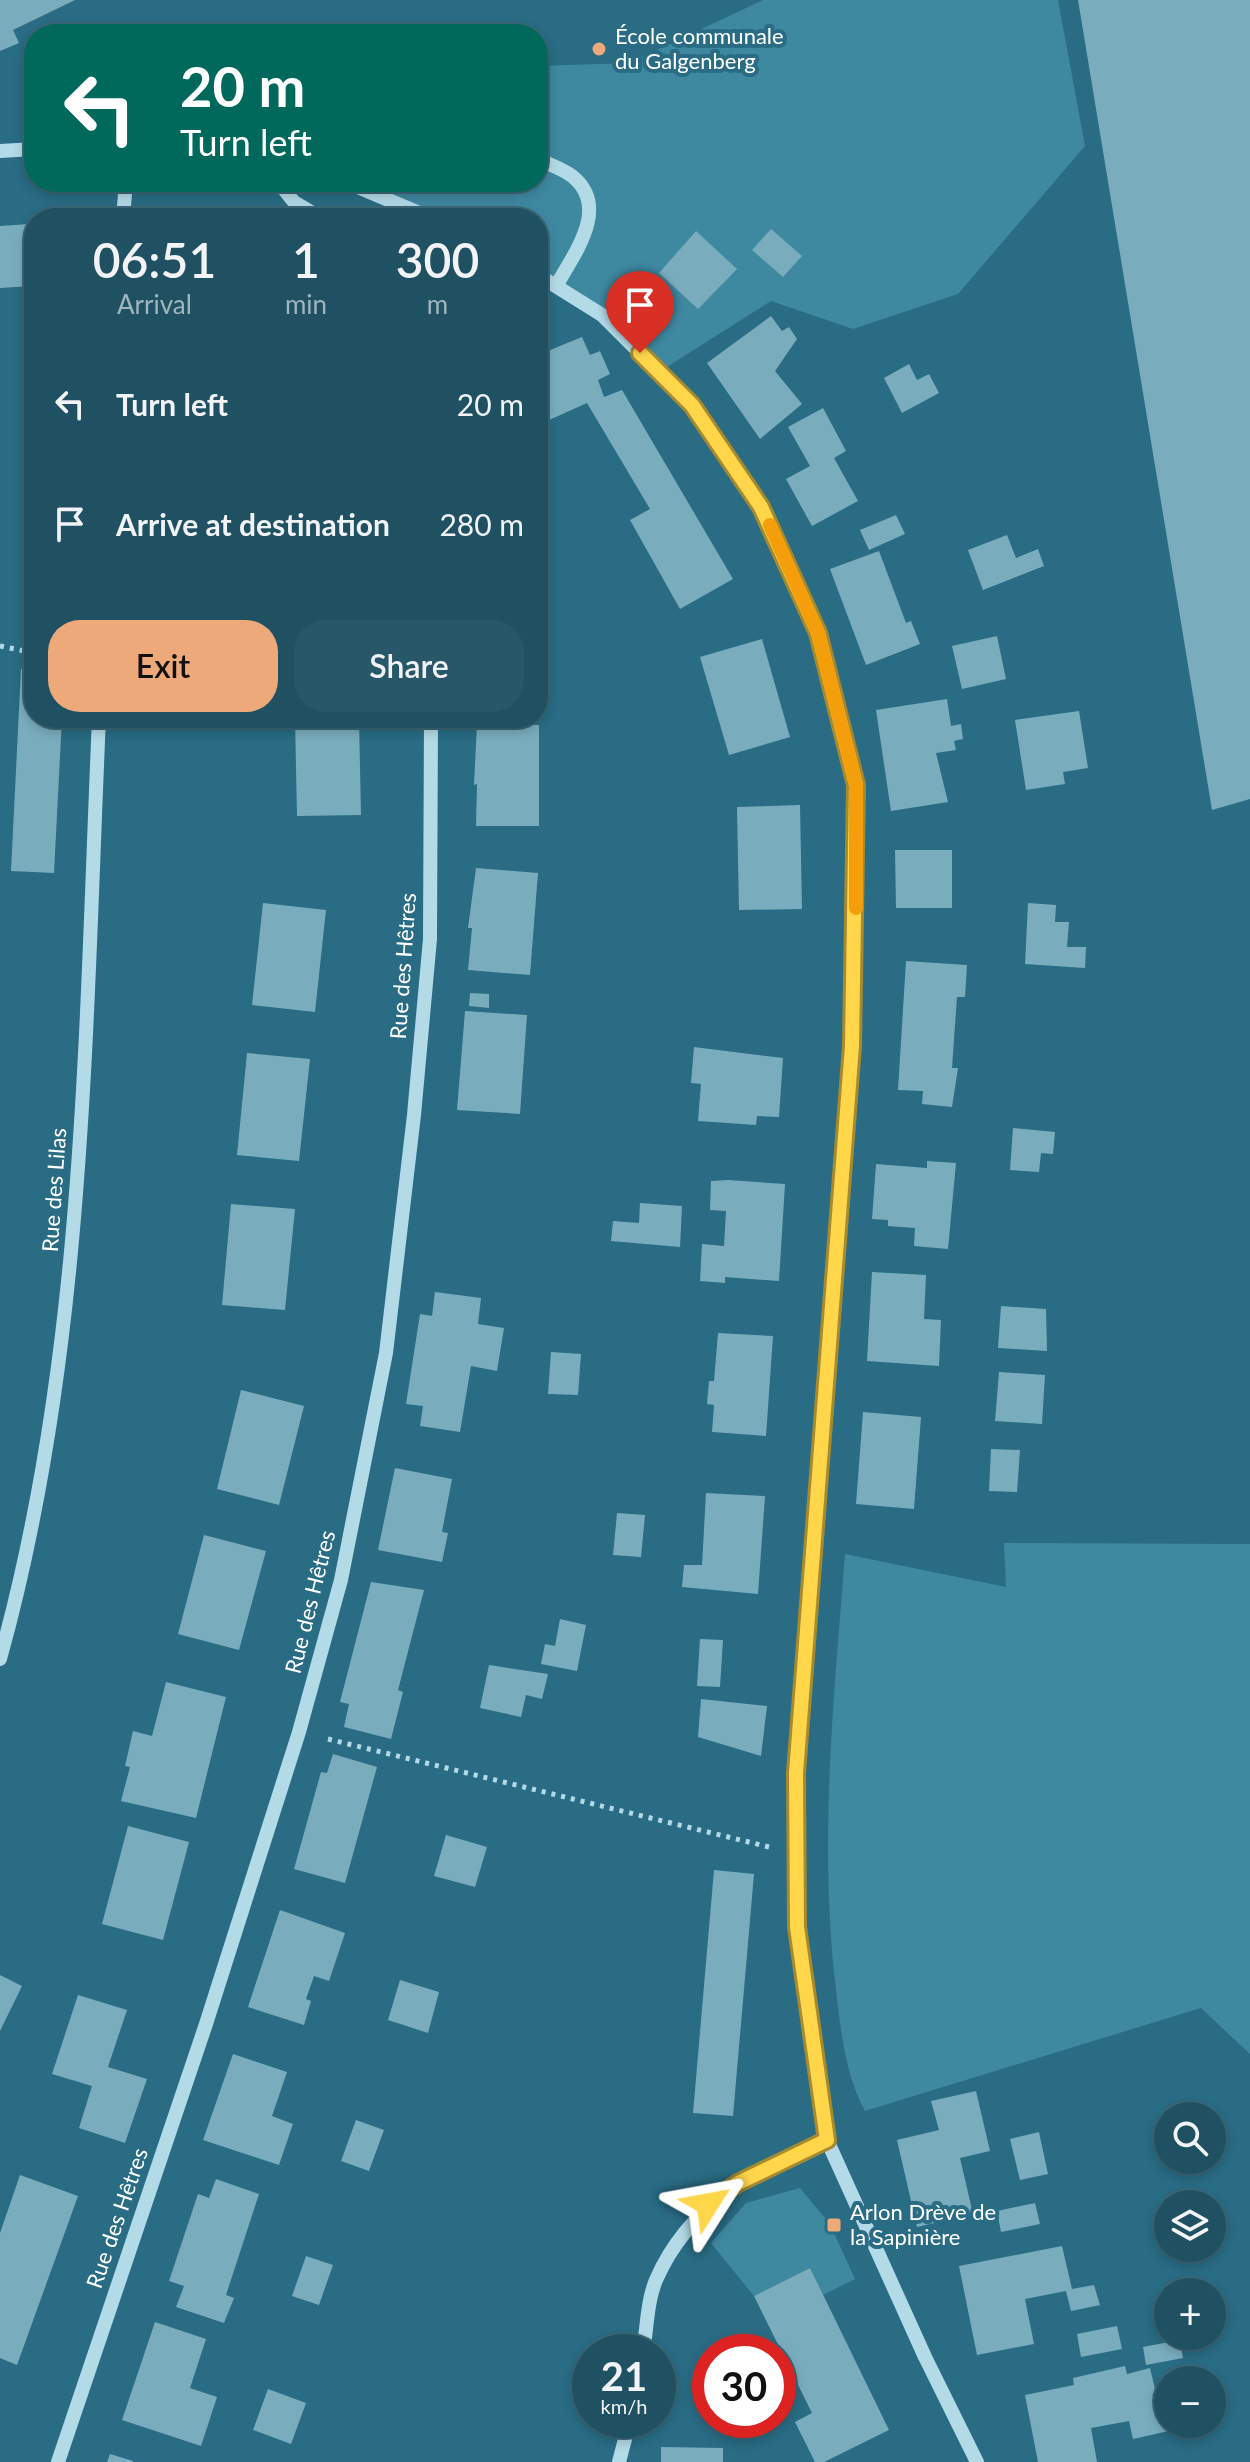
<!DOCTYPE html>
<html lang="en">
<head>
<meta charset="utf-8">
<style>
	body { margin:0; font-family:Lato,sans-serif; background:#275769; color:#f1f3f6; height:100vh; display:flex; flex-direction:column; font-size:30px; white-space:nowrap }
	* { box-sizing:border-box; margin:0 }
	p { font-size:26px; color:#a1b5be }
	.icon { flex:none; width:44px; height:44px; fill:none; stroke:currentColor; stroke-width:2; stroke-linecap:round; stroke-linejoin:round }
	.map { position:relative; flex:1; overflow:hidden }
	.drawer { position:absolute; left:24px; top:208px; width:524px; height:520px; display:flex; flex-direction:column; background:#1f5163; border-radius:32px; box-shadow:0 4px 12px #0003,0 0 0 2px #3c6878 }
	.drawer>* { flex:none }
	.guide { position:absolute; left:24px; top:24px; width:524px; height:168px; border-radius:32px; box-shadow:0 4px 12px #0003,0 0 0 2px #3c6878; background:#00695c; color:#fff; overflow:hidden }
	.buttons { position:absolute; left:1154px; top:2102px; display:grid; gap:16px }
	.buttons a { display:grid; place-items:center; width:72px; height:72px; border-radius:50%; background:#1f5163; box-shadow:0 4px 12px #0003,0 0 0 2px #3c6878; font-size:40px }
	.speed { position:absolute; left:572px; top:2334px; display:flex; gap:16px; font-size:40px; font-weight:700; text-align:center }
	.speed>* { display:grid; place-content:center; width:104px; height:104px; border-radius:50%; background:#1f5163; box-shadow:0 4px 12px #0003,0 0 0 2px #3c6878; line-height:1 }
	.speed small { font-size:20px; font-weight:400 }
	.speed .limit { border:12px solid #d22; background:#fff; color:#111 }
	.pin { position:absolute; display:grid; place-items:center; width:68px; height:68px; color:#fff; margin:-82px -34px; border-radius:50% 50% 50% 0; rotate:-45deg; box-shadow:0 0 8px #0007 }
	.pin .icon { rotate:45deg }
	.me { position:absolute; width:88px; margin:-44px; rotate:56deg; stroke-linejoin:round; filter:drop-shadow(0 0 6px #0008) }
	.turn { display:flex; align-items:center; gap:28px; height:168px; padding:0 24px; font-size:36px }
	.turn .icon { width:104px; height:104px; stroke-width:2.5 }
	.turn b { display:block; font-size:56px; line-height:68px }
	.eta { display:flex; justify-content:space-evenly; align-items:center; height:136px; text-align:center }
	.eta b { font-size:48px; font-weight:600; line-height:56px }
	.primary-button { display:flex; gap:16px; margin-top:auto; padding:16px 24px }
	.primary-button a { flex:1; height:92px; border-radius:32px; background:#eea97a; color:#111; font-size:32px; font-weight:600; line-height:92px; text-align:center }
	.primary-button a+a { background:#275769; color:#f1f3f6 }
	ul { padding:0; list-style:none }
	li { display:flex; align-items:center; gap:24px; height:120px; padding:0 24px }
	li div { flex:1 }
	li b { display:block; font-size:30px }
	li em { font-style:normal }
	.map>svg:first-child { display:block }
	.green { fill:#3e88a0 }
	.building { fill:#79adbe }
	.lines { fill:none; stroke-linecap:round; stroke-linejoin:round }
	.path { stroke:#b3dae7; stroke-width:5; stroke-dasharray:4 6; stroke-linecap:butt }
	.minor { stroke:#b3dae7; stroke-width:14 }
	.route-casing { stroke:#a68a30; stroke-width:20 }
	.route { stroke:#ffd54a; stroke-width:14 }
	.slow { stroke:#f59e0b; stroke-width:14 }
	.poi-dot { fill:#eea97a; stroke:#296c84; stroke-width:3 }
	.labels { text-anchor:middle; stroke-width:8; stroke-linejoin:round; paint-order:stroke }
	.poi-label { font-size:22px; fill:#fff; stroke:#296c84; text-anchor:start }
	.street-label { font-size:22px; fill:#fff; stroke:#296c84 }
</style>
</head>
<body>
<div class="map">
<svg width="1250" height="2462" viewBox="0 0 1250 2462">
	<rect width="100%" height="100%" fill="#296c84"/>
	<path class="green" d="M 763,0 L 1058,0 L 1085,146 L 958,294 L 853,329 L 771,301 L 659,372 L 602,315 L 538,275 L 538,218 L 431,218 L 346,182 L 538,182 L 538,66 L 629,63 Z
		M 1004,1543 L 1250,1544 L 1250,2054 L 1201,2008 L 865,2111 C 844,2073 840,2024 835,1981 C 819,1838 834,1696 845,1554 L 1006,1587 Z
		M 800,2188 L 830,2224 L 855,2279 L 823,2295 L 810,2268 L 754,2296 L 711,2243 L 746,2203 Z"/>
	<path class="building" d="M 0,0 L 75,0 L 13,30 L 19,43 L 0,51 Z
		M 1078,0 L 1250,0 L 1250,799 L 1212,810 Z
		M 29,224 L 32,286 L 0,288 L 0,226 Z
		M 771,229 L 802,256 L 783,277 L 752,250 Z
		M 696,231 L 737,269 L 698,309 L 659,273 Z
		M 771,316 L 782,331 L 789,327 L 797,339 L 775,371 L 802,404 L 760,439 L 707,363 Z
		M 582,337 L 590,355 L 600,351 L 610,374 L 598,380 L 604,397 L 622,390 L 733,579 L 680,609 L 630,520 L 650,509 L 587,403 L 538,425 L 538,355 Z
		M 909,364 L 917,380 L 929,374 L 939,393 L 902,413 L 884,378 Z
		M 823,408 L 846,451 L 834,458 L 858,501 L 812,526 L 786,479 L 810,466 L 788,427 Z
		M 32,437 L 34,437 L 34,618 L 23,618 Z
		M 896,515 L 905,534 L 869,550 L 860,530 Z
		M 1007,535 L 1016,558 L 1038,549 L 1044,566 L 983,590 L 968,550 Z
		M 879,551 L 906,623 L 911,621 L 920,644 L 866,665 L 830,569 Z
		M 997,636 L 1006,679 L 962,689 L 952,646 Z
		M 762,639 L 790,737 L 729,755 L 700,657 Z
		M 21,669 L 34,670 L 34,718 L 62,718 L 54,873 L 11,871 Z
		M 947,699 L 951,726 L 961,724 L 963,739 L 954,741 L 956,750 L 936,753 L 948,802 L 891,811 L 876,710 Z
		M 1079,711 L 1088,768 L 1063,772 L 1065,784 L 1026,790 L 1015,720 Z
		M 295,718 L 359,718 L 361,815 L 297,816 Z
		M 477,724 L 539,725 L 539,826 L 476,826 L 477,784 L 474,785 Z
		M 800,805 L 802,909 L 739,910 L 737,807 Z
		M 895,850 L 952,850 L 952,908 L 896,908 Z
		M 476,868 L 538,873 L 530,975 L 468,970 L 472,928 L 468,928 Z
		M 263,903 L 326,910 L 315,1012 L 252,1005 Z
		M 1028,903 L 1056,905 L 1055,922 L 1069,922 L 1067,947 L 1086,947 L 1085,968 L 1025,964 Z
		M 906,961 L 967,965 L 965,997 L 957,997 L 952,1068 L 958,1068 L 952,1107 L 922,1104 L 923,1091 L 898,1090 Z
		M 470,993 L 489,994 L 489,1008 L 469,1006 Z
		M 465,1011 L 527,1015 L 520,1114 L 457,1110 Z
		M 694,1047 L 783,1058 L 779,1117 L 757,1116 L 756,1125 L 698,1121 L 701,1084 L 691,1083 Z
		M 247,1053 L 310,1059 L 299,1161 L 237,1155 Z
		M 1013,1128 L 1055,1132 L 1053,1154 L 1041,1153 L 1039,1172 L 1010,1170 Z
		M 927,1161 L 956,1163 L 948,1249 L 914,1246 L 915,1228 L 888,1226 L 888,1220 L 872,1219 L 876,1164 L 927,1168 Z
		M 728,1180 L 785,1184 L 779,1281 L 725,1277 L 725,1283 L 700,1281 L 702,1244 L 724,1246 L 726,1211 L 710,1210 L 711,1181 Z
		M 640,1203 L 682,1206 L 680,1247 L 611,1241 L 613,1221 L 639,1223 Z
		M 231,1204 L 295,1209 L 285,1310 L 222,1305 Z
		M 872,1272 L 926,1275 L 924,1319 L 941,1320 L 939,1366 L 867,1361 Z
		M 435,1292 L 481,1298 L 478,1324 L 504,1328 L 497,1371 L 471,1366 L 460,1432 L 420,1426 L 423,1406 L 406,1404 L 420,1314 L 432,1316 Z
		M 1001,1306 L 1046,1309 L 1047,1351 L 998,1348 Z
		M 718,1333 L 773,1336 L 766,1436 L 712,1432 L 714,1405 L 707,1404 L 709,1381 L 714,1381 Z
		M 551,1352 L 581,1354 L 578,1395 L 548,1394 Z
		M 999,1372 L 1045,1375 L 1042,1424 L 995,1421 Z
		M 241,1390 L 304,1406 L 279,1505 L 217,1489 Z
		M 863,1412 L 921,1417 L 914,1509 L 856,1504 Z
		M 991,1449 L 1020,1450 L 1017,1492 L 989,1491 Z
		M 395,1468 L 452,1479 L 442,1532 L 448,1533 L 442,1562 L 378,1550 Z
		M 706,1493 L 765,1496 L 758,1594 L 682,1587 L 684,1565 L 702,1565 Z
		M 617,1513 L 645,1515 L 641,1557 L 613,1555 Z
		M 204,1535 L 266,1551 L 239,1650 L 178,1634 Z
		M 371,1582 L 424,1590 L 398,1690 L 403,1692 L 391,1739 L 344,1727 L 349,1704 L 340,1702 Z
		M 560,1619 L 586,1625 L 577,1671 L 541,1664 L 545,1644 L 555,1646 Z
		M 700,1639 L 723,1640 L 720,1687 L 697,1686 Z
		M 489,1665 L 548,1674 L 542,1699 L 526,1695 L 521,1717 L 480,1708 Z
		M 166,1682 L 226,1697 L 196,1818 L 121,1801 L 130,1767 L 125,1766 L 133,1731 L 152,1736 Z
		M 701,1699 L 767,1706 L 761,1756 L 698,1737 Z
		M 333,1754 L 377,1767 L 345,1883 L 294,1869 L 321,1772 L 327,1773 Z
		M 128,1826 L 189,1842 L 163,1940 L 102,1924 Z
		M 446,1835 L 487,1847 L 475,1887 L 434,1876 Z
		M 714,1870 L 754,1874 L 733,2116 L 693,2113 Z
		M 280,1910 L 345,1933 L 329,1981 L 314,1976 L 306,1999 L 311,2001 L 304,2025 L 248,2007 Z
		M 0,1975 L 22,1986 L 0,2031 Z
		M 400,1980 L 439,1992 L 428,2033 L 388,2020 Z
		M 78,1995 L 127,2010 L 108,2067 L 147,2079 L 125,2143 L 79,2128 L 92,2086 L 52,2074 Z
		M 233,2054 L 287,2072 L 272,2116 L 293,2124 L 279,2165 L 203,2140 Z
		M 976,2091 L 990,2151 L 960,2158 L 973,2214 L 917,2227 L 897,2140 L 939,2130 L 931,2101 Z
		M 356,2120 L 384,2130 L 369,2171 L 341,2161 Z
		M 1039,2132 L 1048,2174 L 1020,2180 L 1010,2139 Z
		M 20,2175 L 78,2196 L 17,2365 L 0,2358 L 0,2233 Z
		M 216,2179 L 259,2194 L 226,2295 L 234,2298 L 224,2323 L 176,2307 L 184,2286 L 169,2281 L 198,2194 L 209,2198 Z
		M 1035,2203 L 1040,2224 L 1001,2232 L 997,2211 Z
		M 1062,2246 L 1072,2289 L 1094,2285 L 1100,2305 L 1071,2311 L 1066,2291 L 1025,2299 L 1034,2344 L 977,2355 L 959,2266 Z
		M 306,2256 L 333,2265 L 319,2305 L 292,2296 Z
		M 810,2268 L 889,2430 L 824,2462 L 815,2462 L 795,2422 L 812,2413 L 754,2296 Z
		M 155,2322 L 206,2339 L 190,2388 L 217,2397 L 201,2446 L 122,2420 Z
		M 1117,2326 L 1122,2349 L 1081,2357 L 1077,2334 Z
		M 1180,2340 L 1183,2358 L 1146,2365 L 1143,2347 Z
		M 1125,2366 L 1127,2374 L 1150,2368 L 1155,2389 L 1163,2387 L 1167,2407 L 1157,2412 L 1168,2409 L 1168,2424 L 1181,2424 L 1182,2428 L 1133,2439 L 1129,2421 L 1091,2428 L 1097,2462 L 1038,2462 L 1025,2395 L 1074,2385 L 1073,2378 Z
		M 268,2389 L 306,2403 L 291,2444 L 253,2430 Z
		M 661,2447 L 723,2448 L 723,2462 L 661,2462 Z
		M 110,2454 L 133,2461 L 133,2462 L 107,2462 Z"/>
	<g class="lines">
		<path class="path" d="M 0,646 L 34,653
			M 328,1739 L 769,1847"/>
		<path class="minor" d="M 0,151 L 34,149
			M 538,159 C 548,164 563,169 572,176 C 611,207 574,254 556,286
			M 278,182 L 294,202 L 321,218
			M 346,182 L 431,218
			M 123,218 L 126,182
			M 538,275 L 602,315 L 692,405 L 761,507 L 818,633 L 856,785 L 852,1046 L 796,1773 L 797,1927 L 827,2140 L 925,2357 L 977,2462
			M 0,1659 C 85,1353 85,1033 99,718
			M 643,2352 C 647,2329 647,2301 656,2280 C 690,2202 755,2172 827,2140
			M 58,2462 L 206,2024 L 299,1732 L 341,1580 L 386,1353 L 414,1115 L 430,939 L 431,718
			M 619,2462 L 630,2420"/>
	</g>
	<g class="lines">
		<g class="route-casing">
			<path id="route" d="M 640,353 L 692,405 L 761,507 L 818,633 L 856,785 L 852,1046 L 796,1773 L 797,1927 L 827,2140 L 738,2183 L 708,2204"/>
		</g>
		<use href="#route" class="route"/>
		<path class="slow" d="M 770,525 L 818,633 L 851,764 L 856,785 L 856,908"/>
	</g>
	<g class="poi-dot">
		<circle cx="599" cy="49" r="8"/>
		<rect x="826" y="2217" width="16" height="16" rx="4"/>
	</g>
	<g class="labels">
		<g class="poi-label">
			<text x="615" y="44">École communale<tspan x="615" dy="25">du Galgenberg</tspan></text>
			<text x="850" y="2220">Arlon Drève de<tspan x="850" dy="25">la Sapinière</tspan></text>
		</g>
		<g class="street-label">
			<text transform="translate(403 966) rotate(-86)" y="8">Rue des Hêtres</text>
			<text transform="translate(54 1190) rotate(-86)" y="8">Rue des Lilas</text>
			<text transform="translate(310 1602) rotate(-76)" y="8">Rue des Hêtres</text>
			<text transform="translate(117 2218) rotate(-71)" y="8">Rue des Hêtres</text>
		</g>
	</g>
</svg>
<div class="buttons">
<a><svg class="icon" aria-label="search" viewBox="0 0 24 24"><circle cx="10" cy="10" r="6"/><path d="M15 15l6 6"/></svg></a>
<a><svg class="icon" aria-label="layers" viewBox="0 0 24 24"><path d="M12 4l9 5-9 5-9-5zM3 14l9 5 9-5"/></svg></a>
<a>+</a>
<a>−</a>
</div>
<div class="speed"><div>21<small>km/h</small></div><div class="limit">30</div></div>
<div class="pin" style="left:640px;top:353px;background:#d93025"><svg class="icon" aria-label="arrive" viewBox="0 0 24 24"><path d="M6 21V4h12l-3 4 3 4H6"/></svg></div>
<svg class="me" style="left:708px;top:2204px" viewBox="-20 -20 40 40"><path d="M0-17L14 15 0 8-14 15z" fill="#ffd54a" stroke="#fff" stroke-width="4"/></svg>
<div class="guide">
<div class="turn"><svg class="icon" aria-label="left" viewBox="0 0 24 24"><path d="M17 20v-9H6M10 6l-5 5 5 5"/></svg><div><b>20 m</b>Turn left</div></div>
</div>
<section class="drawer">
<div class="eta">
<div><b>06:51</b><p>Arrival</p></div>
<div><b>1</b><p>min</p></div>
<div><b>300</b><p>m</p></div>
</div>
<ul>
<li><svg class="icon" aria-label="left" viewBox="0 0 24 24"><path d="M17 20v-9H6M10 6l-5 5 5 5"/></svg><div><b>Turn left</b></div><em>20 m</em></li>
<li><svg class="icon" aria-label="arrive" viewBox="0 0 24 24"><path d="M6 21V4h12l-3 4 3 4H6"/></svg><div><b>Arrive at destination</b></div><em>280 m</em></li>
</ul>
<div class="primary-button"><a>Exit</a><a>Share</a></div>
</section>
</div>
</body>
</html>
